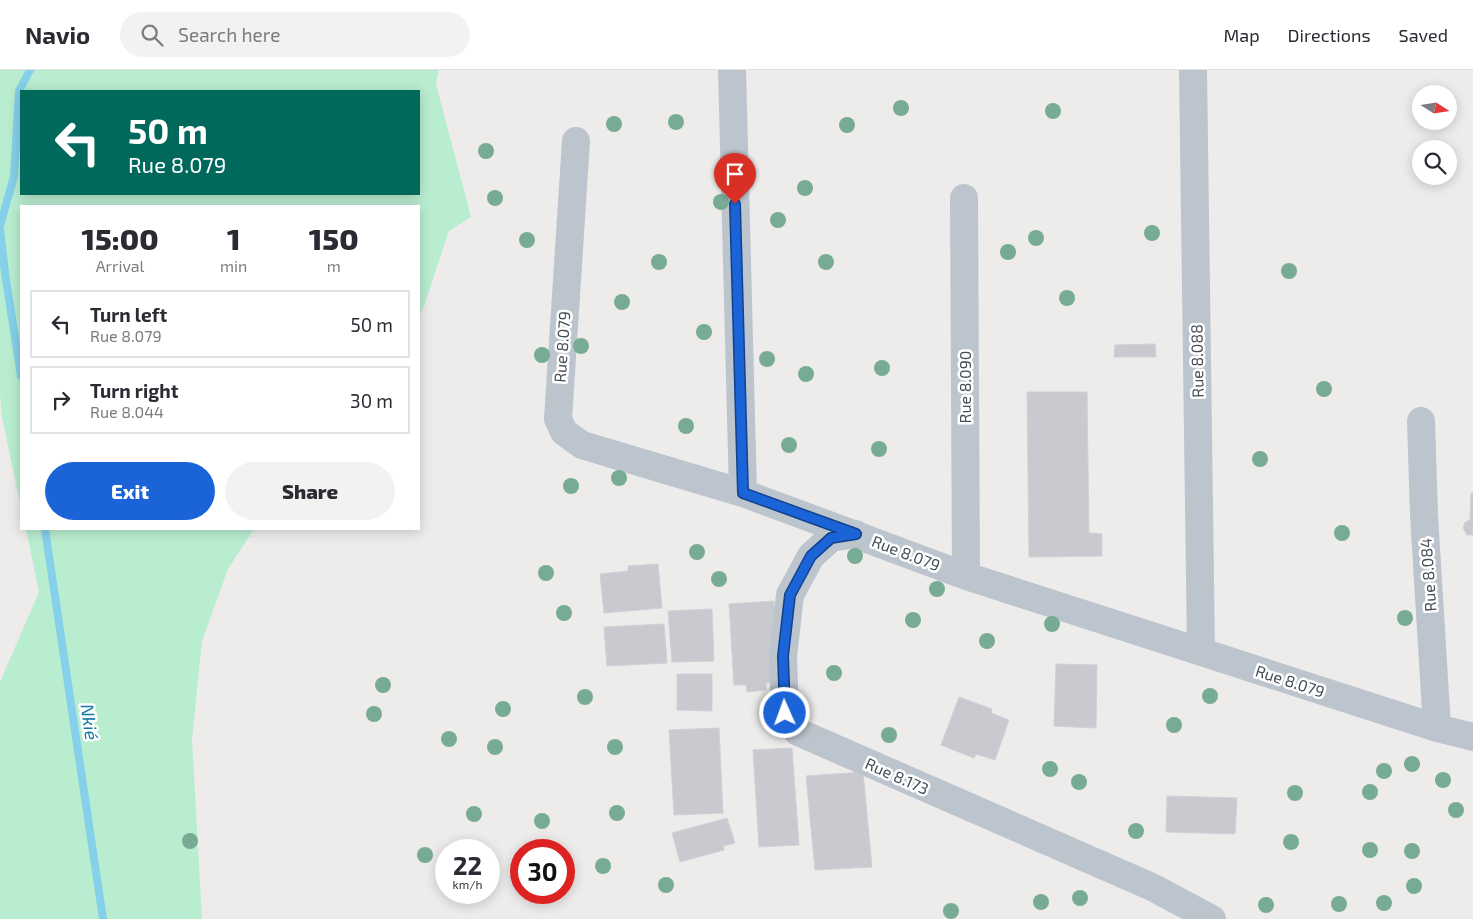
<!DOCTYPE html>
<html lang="en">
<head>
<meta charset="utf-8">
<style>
	body { margin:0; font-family:"Exo 2",sans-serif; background:#f2f2f3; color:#2b2b33; height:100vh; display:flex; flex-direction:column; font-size:19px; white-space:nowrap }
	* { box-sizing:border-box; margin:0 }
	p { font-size:16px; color:#7c7c81 }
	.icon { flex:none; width:28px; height:28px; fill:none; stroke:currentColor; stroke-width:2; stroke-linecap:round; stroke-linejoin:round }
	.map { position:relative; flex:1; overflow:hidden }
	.details { position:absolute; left:20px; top:135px; width:400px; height:325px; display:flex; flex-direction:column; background:#fff; border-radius:0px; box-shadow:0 2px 12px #0003 }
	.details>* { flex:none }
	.top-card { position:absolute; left:20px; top:20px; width:400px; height:105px; border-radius:0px; box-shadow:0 2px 12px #0003; background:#00695c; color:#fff; overflow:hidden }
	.needle { width:32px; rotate:102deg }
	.buttons { position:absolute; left:1412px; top:15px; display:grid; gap:10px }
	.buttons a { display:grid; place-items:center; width:45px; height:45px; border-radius:50%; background:#fff; box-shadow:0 2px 12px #0003; font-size:25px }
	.speed { position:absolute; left:435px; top:769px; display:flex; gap:10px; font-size:25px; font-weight:700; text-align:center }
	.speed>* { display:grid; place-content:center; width:65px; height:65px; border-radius:50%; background:#fff; box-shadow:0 2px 12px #0003; line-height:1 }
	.speed small { font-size:12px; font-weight:400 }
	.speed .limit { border:8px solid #d22; background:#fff; color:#111 }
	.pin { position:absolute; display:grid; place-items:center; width:42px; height:42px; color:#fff; margin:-51px -21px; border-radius:50% 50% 50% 0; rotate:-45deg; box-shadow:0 0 5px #0007 }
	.pin .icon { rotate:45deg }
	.me { position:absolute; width:55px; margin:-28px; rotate:358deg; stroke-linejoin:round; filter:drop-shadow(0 0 4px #0008) }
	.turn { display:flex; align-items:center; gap:18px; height:105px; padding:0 25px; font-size:22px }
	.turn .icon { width:65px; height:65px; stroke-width:2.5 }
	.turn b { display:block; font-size:35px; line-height:42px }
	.eta { display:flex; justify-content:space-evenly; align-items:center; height:85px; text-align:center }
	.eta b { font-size:30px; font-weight:800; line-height:35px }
	.primary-button { display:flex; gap:10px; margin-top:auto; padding:10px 25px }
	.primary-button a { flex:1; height:58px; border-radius:30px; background:#1b64d8; color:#fff; font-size:20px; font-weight:800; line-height:58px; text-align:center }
	.primary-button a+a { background:#f2f2f3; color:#2b2b33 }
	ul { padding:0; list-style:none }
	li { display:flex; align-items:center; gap:15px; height:68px; margin:0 10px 8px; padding:0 15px; border:2px solid #e1e1e2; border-radius:0px }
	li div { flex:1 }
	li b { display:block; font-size:19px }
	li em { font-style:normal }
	header { display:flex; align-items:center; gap:30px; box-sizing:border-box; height:70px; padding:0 25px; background:#fff; border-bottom:1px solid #e1e1e2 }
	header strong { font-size:24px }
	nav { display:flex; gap:28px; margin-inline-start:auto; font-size:18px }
	.search { width:350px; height:45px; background:#f2f2f3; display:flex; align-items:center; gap:12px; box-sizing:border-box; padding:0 18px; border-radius:28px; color:#7c7c81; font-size:19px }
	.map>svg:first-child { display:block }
	.green { fill:#b9edd0; fill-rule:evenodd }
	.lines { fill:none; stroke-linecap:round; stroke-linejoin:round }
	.stream { stroke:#86d0ea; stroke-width:8 }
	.building { fill:#c8cad0; stroke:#cfd1d7 }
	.minor { stroke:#bcc5ce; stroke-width:28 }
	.tree { fill:#78ab94 }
	.route-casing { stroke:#12418c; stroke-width:12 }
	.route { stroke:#1b64d8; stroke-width:9 }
	.labels { text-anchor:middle; stroke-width:5; stroke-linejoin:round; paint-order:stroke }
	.street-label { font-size:16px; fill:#444e58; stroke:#fff }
	.water-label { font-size:18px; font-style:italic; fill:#0e7ba2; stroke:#fff }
</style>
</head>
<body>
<header>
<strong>Navio</strong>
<div class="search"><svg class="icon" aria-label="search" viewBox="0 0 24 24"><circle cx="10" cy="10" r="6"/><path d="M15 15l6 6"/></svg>Search here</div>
<nav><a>Map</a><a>Directions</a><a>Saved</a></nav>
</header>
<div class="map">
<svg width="1473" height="849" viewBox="0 0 1473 849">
	<rect width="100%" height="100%" fill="#eeebeb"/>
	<path class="green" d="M 0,0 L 439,0 L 436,14 L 471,147 L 449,161 L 423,239 L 419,245 L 419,136 L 21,136 L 21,438 L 2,347 L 0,324 ZM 21,21 L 419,21 L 419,124 L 21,124 Z
		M 26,459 L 254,459 L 228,499 L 202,571 L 192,669 L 202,849 L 0,849 L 0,612 L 39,522 Z"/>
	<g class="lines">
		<path class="stream" d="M 0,156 L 14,106 L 19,21 L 30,0
			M 0,159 L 5,203 L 21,306
			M 45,459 L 103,849"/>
	</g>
	<path class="building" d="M 1155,274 L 1156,287 L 1114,287 L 1115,275 Z
		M 1027,322 L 1087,322 L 1089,463 L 1102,464 L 1102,486 L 1029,487 Z
		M 1471,423 L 1473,423 L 1473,465 L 1467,465 L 1463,458 L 1465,452 L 1470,450 Z
		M 658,494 L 662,538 L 604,543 L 600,504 L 628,501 L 628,496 Z
		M 774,531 L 779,613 L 766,613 L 766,620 L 747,622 L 746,615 L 734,615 L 729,534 Z
		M 712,539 L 714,591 L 672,592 L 668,541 Z
		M 664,554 L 667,593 L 607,596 L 604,557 Z
		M 1056,594 L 1097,595 L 1096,658 L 1054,656 Z
		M 677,604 L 712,604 L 712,641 L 677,640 Z
		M 959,627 L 992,639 L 991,643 L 1009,650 L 995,690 L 976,684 L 974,688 L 941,675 Z
		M 719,658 L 723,743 L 674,745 L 669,660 Z
		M 792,678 L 799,775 L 759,777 L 753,680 Z
		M 863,702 L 872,797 L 815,800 L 806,706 Z
		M 1167,726 L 1237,728 L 1235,764 L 1166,762 Z
		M 727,748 L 735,773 L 723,776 L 724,780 L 680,792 L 672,763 Z"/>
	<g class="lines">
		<path class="minor" d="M 732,0 L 743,423
			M 1193,0 L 1201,582
			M 576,71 L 558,349 L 564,362 L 582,375 L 743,423 L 966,506 L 1437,658 L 1473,667
			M 964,128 L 966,506
			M 1421,351 L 1424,445 L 1437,658
			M 856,464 L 831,468 L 811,486 L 790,525 L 783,586 L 785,643 L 798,662 L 1152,817 L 1212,849"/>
	</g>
	<g class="tree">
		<circle cx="901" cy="38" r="8"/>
		<circle cx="1053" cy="41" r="8"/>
		<circle cx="676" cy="52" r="8"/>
		<circle cx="614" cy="54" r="8"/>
		<circle cx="847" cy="55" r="8"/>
		<circle cx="486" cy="81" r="8"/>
		<circle cx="805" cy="118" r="8"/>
		<circle cx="495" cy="128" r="8"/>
		<circle cx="721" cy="132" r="8"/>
		<circle cx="778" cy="150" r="8"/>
		<circle cx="1152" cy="163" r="8"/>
		<circle cx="1036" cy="168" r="8"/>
		<circle cx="527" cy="170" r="8"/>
		<circle cx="1008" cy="182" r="8"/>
		<circle cx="659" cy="192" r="8"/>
		<circle cx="826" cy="192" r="8"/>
		<circle cx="1289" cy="201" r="8"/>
		<circle cx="1067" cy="228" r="8"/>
		<circle cx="622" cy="232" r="8"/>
		<circle cx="704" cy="262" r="8"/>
		<circle cx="581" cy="276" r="8"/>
		<circle cx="542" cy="285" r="8"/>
		<circle cx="767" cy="289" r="8"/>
		<circle cx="882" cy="298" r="8"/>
		<circle cx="806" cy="304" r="8"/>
		<circle cx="1324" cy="319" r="8"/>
		<circle cx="686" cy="356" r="8"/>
		<circle cx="789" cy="375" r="8"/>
		<circle cx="879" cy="379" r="8"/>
		<circle cx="1260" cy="389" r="8"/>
		<circle cx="619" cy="408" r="8"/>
		<circle cx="571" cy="416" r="8"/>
		<circle cx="1342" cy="463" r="8"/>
		<circle cx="697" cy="482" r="8"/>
		<circle cx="855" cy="486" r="8"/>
		<circle cx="546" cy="503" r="8"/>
		<circle cx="719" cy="509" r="8"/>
		<circle cx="937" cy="519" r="8"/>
		<circle cx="564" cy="543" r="8"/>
		<circle cx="1405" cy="548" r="8"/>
		<circle cx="913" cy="550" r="8"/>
		<circle cx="1052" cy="554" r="8"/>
		<circle cx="987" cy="571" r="8"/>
		<circle cx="834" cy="603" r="8"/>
		<circle cx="383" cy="615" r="8"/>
		<circle cx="1210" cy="626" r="8"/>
		<circle cx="585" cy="627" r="8"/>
		<circle cx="503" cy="639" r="8"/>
		<circle cx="374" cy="644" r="8"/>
		<circle cx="1174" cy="655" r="8"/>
		<circle cx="889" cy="665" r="8"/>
		<circle cx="449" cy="669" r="8"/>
		<circle cx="495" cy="677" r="8"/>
		<circle cx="615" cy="677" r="8"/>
		<circle cx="1412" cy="694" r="8"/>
		<circle cx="1050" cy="699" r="8"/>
		<circle cx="1384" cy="701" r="8"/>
		<circle cx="1443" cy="710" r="8"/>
		<circle cx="1079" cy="712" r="8"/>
		<circle cx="1370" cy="722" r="8"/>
		<circle cx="1295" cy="723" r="8"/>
		<circle cx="1456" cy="740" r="8"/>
		<circle cx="617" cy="743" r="8"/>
		<circle cx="474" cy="744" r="8"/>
		<circle cx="542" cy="751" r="8"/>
		<circle cx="1136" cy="761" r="8"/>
		<circle cx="190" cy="771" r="8"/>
		<circle cx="1291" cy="772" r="8"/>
		<circle cx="1370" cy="780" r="8"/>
		<circle cx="1412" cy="781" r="8"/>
		<circle cx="425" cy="785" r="8"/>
		<circle cx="603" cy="796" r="8"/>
		<circle cx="666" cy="815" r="8"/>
		<circle cx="1414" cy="816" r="8"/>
		<circle cx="1080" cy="828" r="8"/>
		<circle cx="1041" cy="832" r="8"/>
		<circle cx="1384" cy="833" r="8"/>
		<circle cx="1339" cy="834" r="8"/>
		<circle cx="1266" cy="835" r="8"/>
		<circle cx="951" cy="841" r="8"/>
	</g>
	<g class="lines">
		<g class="route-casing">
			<path id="route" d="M 735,134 L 743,423 L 856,464 L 831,468 L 811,486 L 790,525 L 783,586 L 785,643"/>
		</g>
		<use href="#route" class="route"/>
	</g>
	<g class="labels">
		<g class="street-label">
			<text transform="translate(562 277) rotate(-86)" y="6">Rue 8.079</text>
			<text transform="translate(1197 291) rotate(-91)" y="6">Rue 8.088</text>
			<text transform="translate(965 317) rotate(-90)" y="6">Rue 8.090</text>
			<text transform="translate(906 483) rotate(21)" y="6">Rue 8.079</text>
			<text transform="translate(1428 505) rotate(-94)" y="6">Rue 8.084</text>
			<text transform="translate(1290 611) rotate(18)" y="6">Rue 8.079</text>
			<text transform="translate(897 706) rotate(24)" y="6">Rue 8.173</text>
		</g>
		<g class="water-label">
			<text transform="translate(89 652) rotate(82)" y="6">Nkié</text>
		</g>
	</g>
</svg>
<div class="buttons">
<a><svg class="needle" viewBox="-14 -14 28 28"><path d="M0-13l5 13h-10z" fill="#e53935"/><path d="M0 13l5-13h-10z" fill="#7c7c81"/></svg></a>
<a><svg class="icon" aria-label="search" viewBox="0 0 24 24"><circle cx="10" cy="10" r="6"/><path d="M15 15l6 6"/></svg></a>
</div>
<div class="speed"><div>22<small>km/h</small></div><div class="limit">30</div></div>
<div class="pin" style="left:735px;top:134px;background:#d93025"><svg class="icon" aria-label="arrive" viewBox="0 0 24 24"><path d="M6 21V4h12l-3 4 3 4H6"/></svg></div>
<svg class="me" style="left:785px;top:643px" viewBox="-20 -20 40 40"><circle r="17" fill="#1b64d8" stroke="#fff" stroke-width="3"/><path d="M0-11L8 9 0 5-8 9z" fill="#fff"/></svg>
<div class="top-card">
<div class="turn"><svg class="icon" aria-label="left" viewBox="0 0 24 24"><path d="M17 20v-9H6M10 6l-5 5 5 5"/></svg><div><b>50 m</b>Rue 8.079</div></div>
</div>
<section class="details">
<div class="eta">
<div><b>15:00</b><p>Arrival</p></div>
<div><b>1</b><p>min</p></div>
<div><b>150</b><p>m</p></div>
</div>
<ul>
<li><svg class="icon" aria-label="left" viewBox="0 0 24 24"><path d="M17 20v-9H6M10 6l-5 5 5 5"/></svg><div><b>Turn left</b><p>Rue 8.079</p></div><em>50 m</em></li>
<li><svg class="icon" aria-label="right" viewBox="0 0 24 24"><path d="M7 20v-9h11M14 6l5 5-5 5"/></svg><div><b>Turn right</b><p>Rue 8.044</p></div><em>30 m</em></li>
</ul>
<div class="primary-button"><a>Exit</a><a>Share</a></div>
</section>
</div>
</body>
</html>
